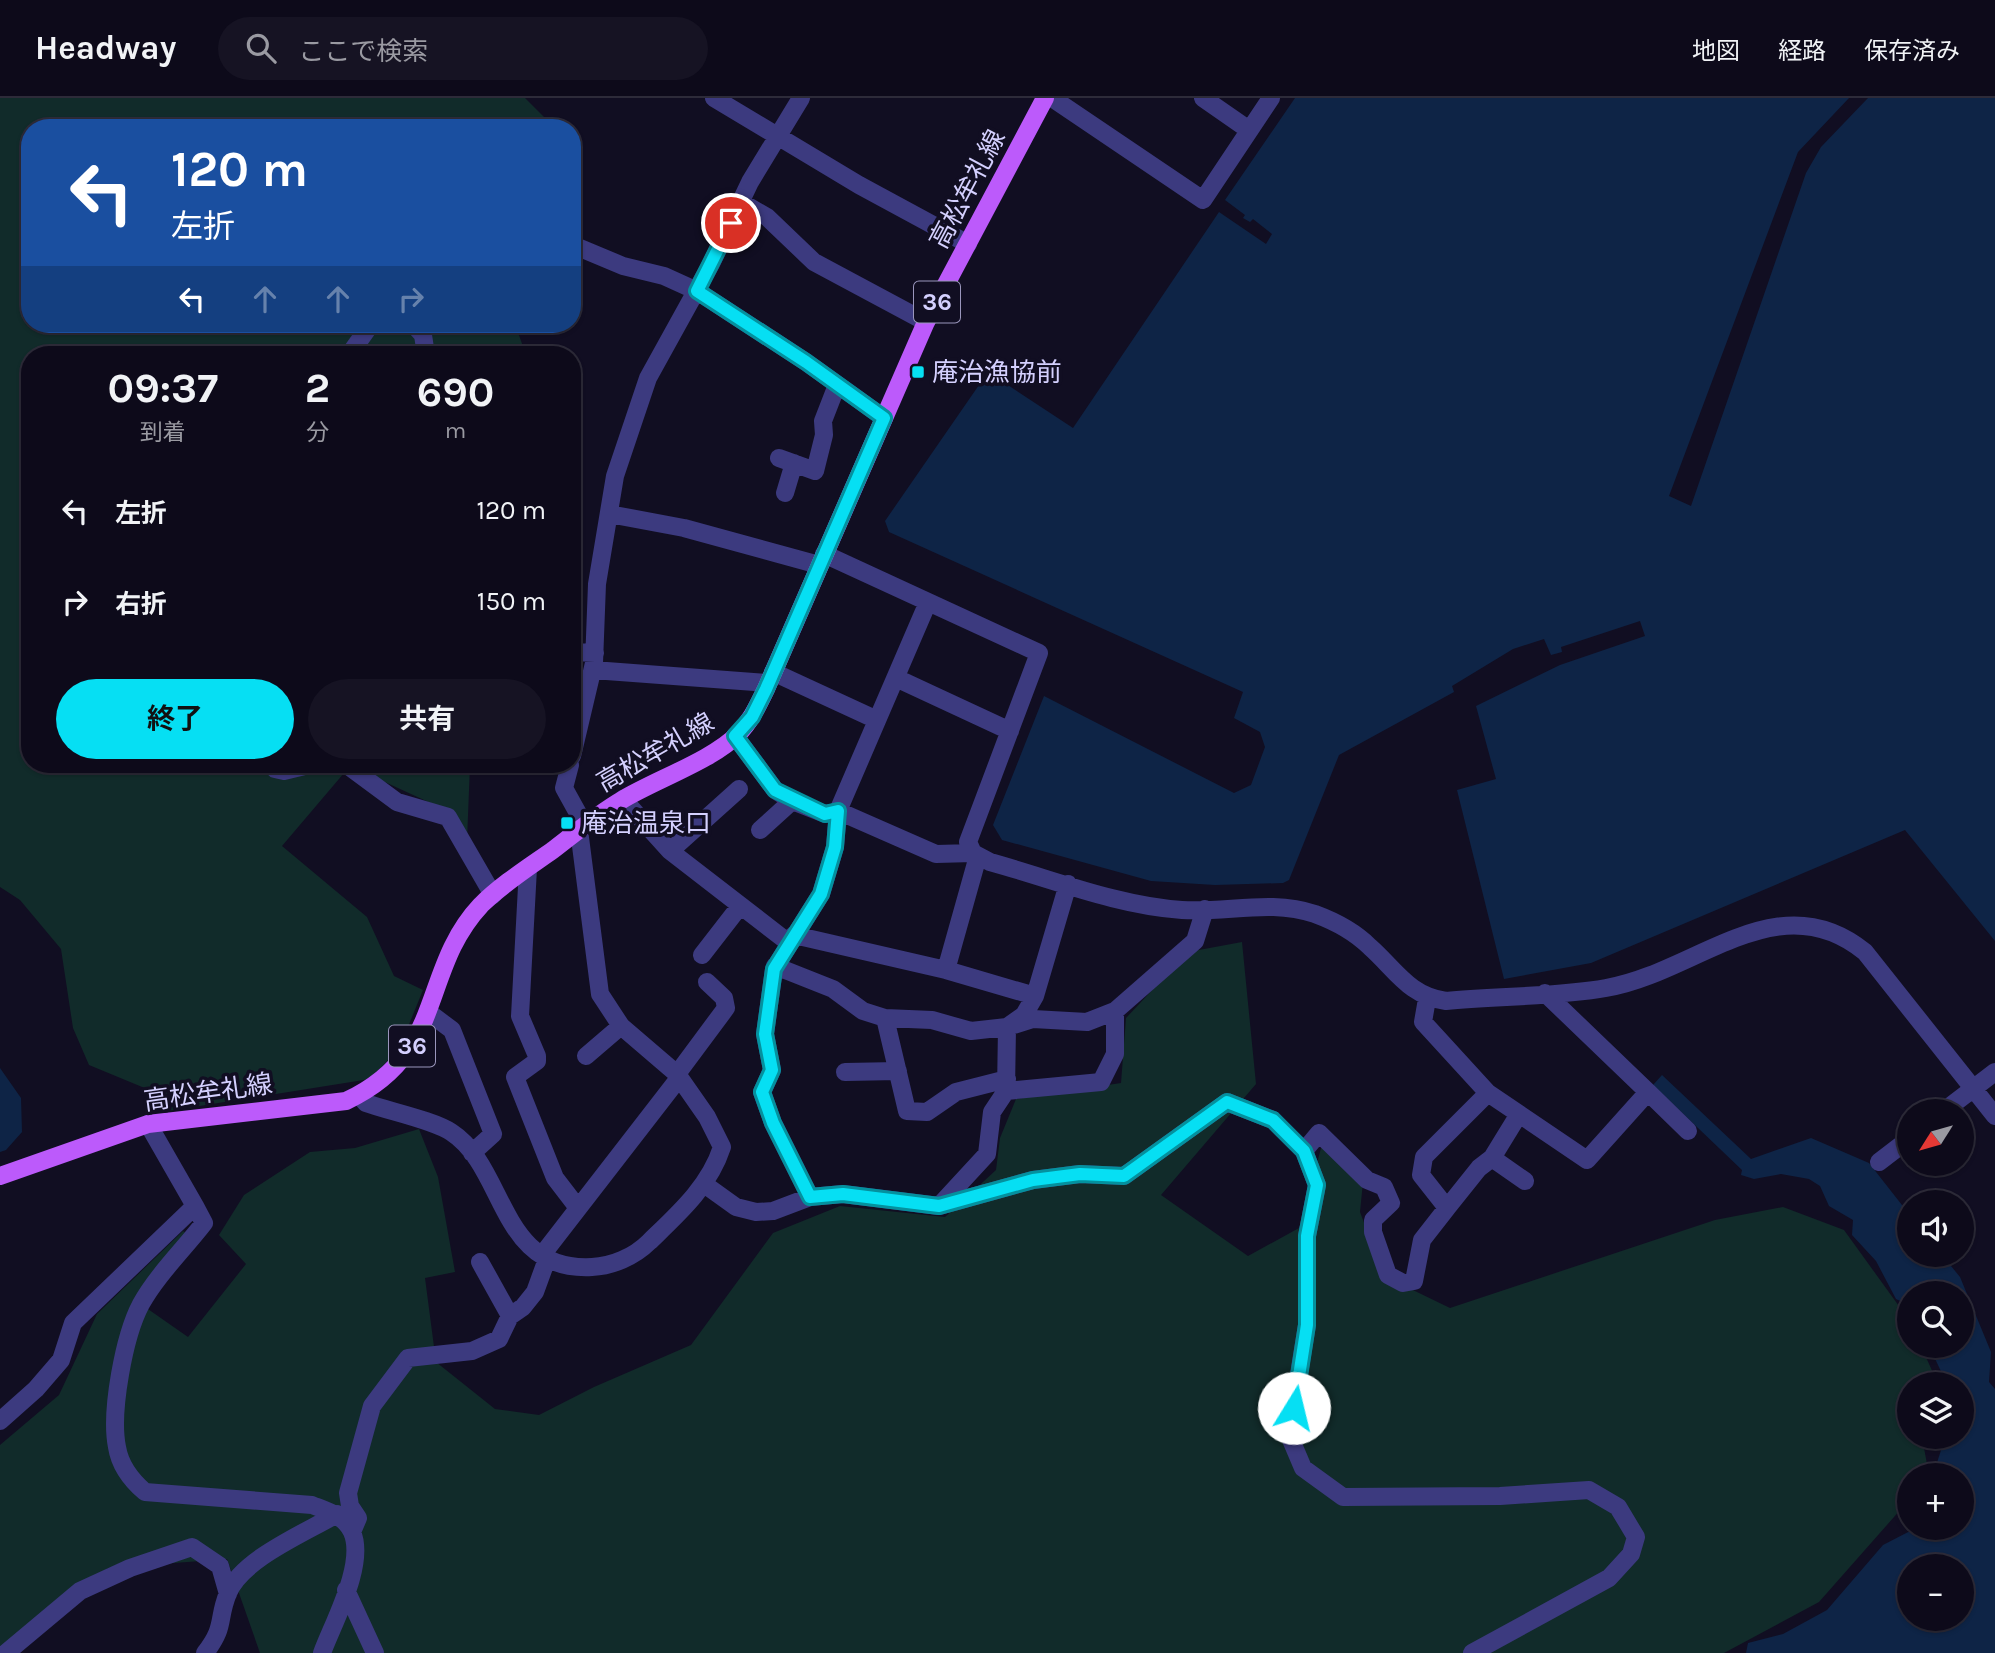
<!DOCTYPE html>
<html lang="ja">
<head>
<meta charset="utf-8">
<style>
	body { margin:0; font-family:Karla,"Noto Sans JP",sans-serif; background:#161323; color:#f1f3f6; height:100vh; display:flex; flex-direction:column; font-size:26px; white-space:nowrap }
	* { box-sizing:border-box; margin:0 }
	p { font-size:23px; color:#9a9aa2 }
	.icon { flex:none; width:38px; height:38px; fill:none; stroke:currentColor; stroke-width:2; stroke-linecap:round; stroke-linejoin:round }
	.map { position:relative; flex:1; overflow:hidden }
	.drawer { position:absolute; left:21px; top:248px; width:560px; height:427px; display:flex; flex-direction:column; background:#0d0a1a; border-radius:28px; box-shadow:0 2px 5px #0004,0 0 0 2px #2d2b39 }
	.drawer>* { flex:none }
	.guide { position:absolute; left:21px; top:21px; width:560px; height:214px; border-radius:28px; box-shadow:0 2px 5px #0004,0 0 0 2px #2d2b39; background:#1a4fa0; color:#fff; overflow:hidden }
	.needle { width:46px; rotate:233deg }
	.tools { position:absolute; left:1897px; top:1001px; display:grid; gap:14px }
	.tools a { display:grid; place-items:center; width:77px; height:77px; border-radius:50%; background:#0d0a1a; box-shadow:0 2px 5px #0004,0 0 0 2px #2d2b39; font-size:35px }
	.pin { position:absolute; display:grid; place-items:center; width:60px; height:60px; color:#fff; margin:-30px; border:4px solid #fff; border-radius:50%; box-shadow:0 2px 7px #0007 }
	.me { position:absolute; width:77px; margin:-38px; rotate:9deg; stroke-linejoin:round; filter:drop-shadow(0 0 5px #0008) }
	.turn { display:flex; align-items:center; gap:24px; height:147px; padding:0 35px; font-size:32px }
	.turn .icon { width:91px; height:91px; stroke-width:2.5 }
	.turn b { display:block; font-size:49px; line-height:60px }
	.lanes { display:flex; align-items:center; height:66px; padding:0 35px; background:#0003; justify-content:center; gap:35px; direction:ltr }
	.lanes .off { opacity:.35 }
	.eta { display:flex; justify-content:space-evenly; align-items:center; height:119px; text-align:center }
	.eta b { font-size:42px; font-weight:700; line-height:49px }
	.button { display:flex; gap:14px; margin-top:auto; padding:14px 35px }
	.button a { flex:1; height:80px; border-radius:42px; background:#06dff3; color:#111; font-size:28px; font-weight:700; line-height:80px; text-align:center }
	.button a+a { background:#161323; color:#f1f3f6 }
	ul { padding:0; list-style:none }
	li { display:flex; align-items:center; gap:21px; height:91px; padding:0 35px }
	li div { flex:1 }
	li b { display:block; font-size:26px }
	li em { font-style:normal }
	header { display:flex; align-items:center; gap:42px; box-sizing:border-box; height:98px; padding:0 35px; background:#0d0a1a; border-bottom:2px solid #2d2b39 }
	header strong { font-size:33px }
	nav { display:flex; gap:38px; margin-inline-start:auto; font-size:24px }
	.search { width:490px; height:63px; background:#161323; display:flex; align-items:center; gap:18px; box-sizing:border-box; padding:0 24px; border-radius:38px; color:#9a9aa2; font-size:26px }
	.map>svg:first-child { display:block }
	.green { fill:#112b2a }
	.water { fill:#0e2446; fill-rule:evenodd }
	.pier { fill:#110e22 }
	.lines { fill:none; stroke-linecap:round; stroke-linejoin:round }
	.minor { stroke:#3c3a7f; stroke-width:18 }
	.major { stroke:#bc5afb; stroke-width:18 }
	.route-casing { stroke:#04919e; stroke-width:18 }
	.route { stroke:#06dff3; stroke-width:12 }
	.poi-dot { fill:#06dff3; stroke:#110e22; stroke-width:2.5 }
	.labels { text-anchor:middle; stroke-width:7; stroke-linejoin:round; paint-order:stroke }
	.shield { fill:#110e22; stroke:#9a96bc; stroke-width:2 }
	.shield-label { font-size:24px; font-weight:bold; fill:#d4d0fe }
	.street-label { font-size:26px; fill:#d4d0fe; stroke:#110e22 }
	.poi-label { font-size:26px; fill:#d4d0fe; stroke:#110e22; text-anchor:start }
</style>
</head>
<body>
<header>
<strong>Headway</strong>
<div class="search"><svg class="icon" aria-label="search" viewBox="0 0 24 24"><circle cx="10" cy="10" r="6"/><path d="M15 15l6 6"/></svg>ここで検索</div>
<nav><a>地図</a><a>経路</a><a>保存済み</a></nav>
</header>
<div class="map">
<svg width="1995" height="1555" viewBox="0 0 1995 1555">
	<rect width="100%" height="100%" fill="#110e22"/>
	<path class="green" d="M 0,0 L 525,0 L 555,30 L 30,30 L 30,226 L 515,226 L 526,257 L 30,257 L 30,667 L 470,667 L 467,743 L 448,713 L 350,668 L 282,748 L 367,819 L 394,878 L 423,892 L 399,951 L 370,981 L 168,1013 L 147,991 L 89,967 L 73,930 L 61,851 L 20,802 L 0,789 Z
		M 1242,844 L 1256,986 L 1161,1097 L 1248,1158 L 1299,1130 L 1323,1043 L 1363,1084 L 1360,1114 L 1384,1178 L 1450,1210 L 1715,1122 L 1783,1109 L 1844,1132 L 1909,1222 L 1909,1248 L 1921,1248 L 1938,1286 L 1909,1286 L 1909,1339 L 1922,1339 L 1929,1377 L 1909,1377 L 1909,1402 L 1819,1504 L 1724,1555 L 260,1555 L 227,1461 L 108,1470 L 89,1489 L 0,1550 L 0,1347 L 59,1297 L 97,1216 L 183,1133 L 190,1138 L 135,1202 L 188,1239 L 246,1166 L 219,1137 L 244,1097 L 310,1054 L 355,1050 L 419,1031 L 438,1079 L 455,1174 L 425,1180 L 436,1264 L 495,1311 L 539,1317 L 594,1289 L 691,1247 L 773,1135 L 840,1108 L 945,1119 L 996,1072 L 1000,1040 L 1016,1001 L 1121,985 L 1126,920 L 1188,854 Z"/>
	<path class="water" d="M 1295,0 L 1995,0 L 1995,843 L 1905,732 L 1591,865 L 1504,881 L 1457,692 L 1496,681 L 1476,608 L 1560,567 L 1645,538 L 1640,523 L 1561,549 L 1562,554 L 1551,557 L 1544,541 L 1513,551 L 1452,588 L 1454,594 L 1339,657 L 1289,782 L 1283,785 L 1215,787 L 1151,783 L 1002,742 L 993,727 L 1044,598 L 1234,695 L 1251,687 L 1265,649 L 1260,634 L 1234,620 L 1243,594 L 889,434 L 885,423 L 988,274 L 1073,330 L 1219,114 L 1266,146 L 1272,136 L 1253,121 L 1250,124 L 1243,120 L 1245,117 L 1225,102 Z
		M 0,970 L 21,1000 L 22,1034 L 6,1052 L 0,1054 Z
		M 1662,977 L 1751,1061 L 1811,1040 L 1869,1065 L 1909,1116 L 1909,1157 L 1942,1157 L 1960,1179 L 1991,1254 L 1989,1284 L 1995,1291 L 1995,1555 L 1746,1555 L 1748,1545 L 1783,1536 L 1827,1512 L 1883,1447 L 1916,1430 L 1962,1430 L 1962,1377 L 1933,1377 L 1943,1346 L 1941,1339 L 1962,1339 L 1962,1286 L 1947,1286 L 1929,1248 L 1962,1248 L 1962,1195 L 1955,1195 L 1958,1192 L 1954,1191 L 1951,1195 L 1909,1195 L 1909,1207 L 1896,1201 L 1876,1163 L 1852,1137 L 1853,1122 L 1829,1108 L 1820,1088 L 1809,1081 L 1781,1076 L 1754,1081 L 1741,1077 L 1742,1072 L 1653,987 ZM 1909,1468 L 1962,1468 L 1962,1521 L 1909,1521 Z"/>
	<path class="pier" d="M 1849,0 L 1868,0 L 1821,49 L 1806,75 L 1691,408 L 1669,398 L 1798,54 Z"/>
	<g class="lines">
		<path class="minor" d="M 714,0 L 859,87 L 968,146
			M 1052,0 L 1203,102 L 1271,0
			M 1203,0 L 1249,32
			M 741,104 L 767,119 L 814,164 L 926,224
			M 580,150 L 623,168 L 664,178 L 697,193 L 806,264 L 884,320
			M 413,226 L 423,237 L 426,257
			M 349,257 L 371,226
			M 779,360 L 815,373 L 824,337 L 823,323 L 837,287
			M 785,395 L 794,365
			M 609,416 L 684,430 L 819,467
			M 824,456 L 1039,555 L 968,744 L 973,755 L 990,764 C 1052,781 1118,808 1182,812 C 1227,815 1271,801 1315,816 C 1334,823 1356,835 1370,849 C 1396,872 1409,898 1446,903 C 1498,898 1555,899 1606,890 C 1696,875 1778,783 1865,854 L 1995,1018
			M 572,554 L 595,555
			M 593,572 L 768,585
			M 773,574 L 877,622
			M 896,580 L 1010,633
			M 735,638 L 775,692 L 792,703
			M 572,658 L 594,565 L 597,486 L 615,378 L 648,280 L 711,166 L 750,84 L 801,0
			M 275,667 L 275,671 L 284,673 L 309,667
			M 347,667 L 397,704 L 448,719 L 493,797
			M 570,667 L 564,690 L 585,728
			M 623,701 L 670,753 L 789,845
			M 760,732 L 792,703 L 825,716 L 838,713 L 928,504
			M 670,753 L 739,691
			M 528,770 L 520,918 L 537,958 L 537,963 L 515,979 L 555,1080 L 578,1110
			M 794,837 L 946,872 L 1035,898 L 1024,917 L 1007,929 L 1006,993
			M 702,857 L 740,808
			M 775,868 L 833,891 L 863,913 L 885,920 L 932,922 L 971,933 L 1007,929 L 1033,921 L 1087,924 L 1115,913
			M 946,872 L 978,758
			M 1035,898 L 1068,786
			M 1427,901 L 1423,924 L 1488,995 L 1587,1062 L 1648,994 L 1545,895
			M 428,914 L 452,932 L 493,1036 L 472,1055
			M 885,920 L 907,1013 L 927,1014 L 956,994 L 1007,981
			M 586,958 L 621,928
			M 845,974 L 898,973
			M 677,976 L 726,910 L 724,900 L 707,884
			M 1648,994 L 1688,1033
			M 1488,995 L 1424,1059 L 1421,1077 L 1447,1110 L 1479,1070 L 1492,1060 L 1519,1016
			M 359,997 L 366,1005 C 388,1013 433,1022 451,1034 C 507,1070 498,1174 592,1169 C 612,1168 634,1159 649,1144 C 678,1116 709,1089 722,1049 L 707,1019 L 677,976 L 621,928 L 600,896 L 579,732
			M 1944,1013 L 1995,974
			M 1304,1053 L 1317,1087 L 1307,1138 L 1307,1227 L 1289,1337 L 1303,1370 L 1343,1399 L 1500,1398 L 1589,1392 L 1618,1409 L 1636,1439 L 1631,1456 L 1609,1480 L 1472,1555
			M 1492,1060 L 1525,1083
			M 1879,1064 L 1909,1041
			M 704,1086 L 736,1109 L 756,1114 L 773,1113 L 810,1099 L 843,1096 L 939,1108 L 1033,1082 L 1080,1076 L 1124,1078 L 1227,1004 L 1273,1022 L 1304,1053 L 1319,1035 L 1367,1082 L 1384,1089 L 1391,1105 L 1373,1122 L 1373,1134 L 1388,1177 L 1403,1185 L 1414,1183 L 1422,1142 L 1447,1110
			M 810,1099 L 773,1025 L 762,994 L 772,972 L 765,936 L 774,871 L 821,796 L 835,749 L 838,713 L 936,756 L 973,755
			M 195,1108 L 204,1125 C 184,1151 157,1177 141,1206 C 124,1238 110,1314 117,1349 C 120,1368 131,1382 145,1394 L 312,1407 C 327,1413 345,1418 352,1434 C 366,1466 333,1525 322,1555
			M 939,1108 L 987,1056 L 992,1014 L 1006,993 L 1101,984 L 1115,956 L 1115,913 L 1195,843 L 1205,811
			M 542,1157 L 679,980
			M 480,1164 L 510,1218
			M 0,1323 L 36,1291 L 61,1262 L 73,1225 L 195,1108 L 148,1026
			M 352,1434 L 358,1420 L 350,1408 L 348,1395 L 372,1308 L 408,1260 L 472,1253 L 499,1241 L 510,1218 L 523,1209 L 535,1194 L 547,1161
			M 346,1492 L 375,1555
			M 6,1555 L 80,1493 L 130,1470 L 192,1449 L 220,1468 L 228,1496
			M 205,1555 C 226,1528 217,1522 228,1495 C 242,1461 305,1435 337,1416"/>
		<path class="major" d="M 0,1078 L 148,1026 L 346,1003 C 447,956 419,873 481,807 C 502,786 529,769 553,752 C 575,735 598,716 622,702 C 655,682 713,662 738,636 C 751,623 758,607 766,591 L 926,224 L 1045,0"/>
	</g>
	<g class="lines">
		<g class="route-casing">
			<path id="route" d="M 731,125 L 697,193 L 806,264 L 884,320 L 766,591 L 752,619 L 735,638 L 775,692 L 825,716 L 838,713 L 835,749 L 821,796 L 774,871 L 765,936 L 772,972 L 762,994 L 773,1025 L 810,1099 L 843,1096 L 939,1108 L 1033,1082 L 1080,1076 L 1124,1078 L 1227,1004 L 1273,1022 L 1304,1053 L 1317,1087 L 1307,1138 L 1307,1227 L 1294,1310"/>
		</g>
		<use href="#route" class="route"/>
	</g>
	<g class="poi-dot">
		<rect x="911" y="267" width="14" height="14" rx="3.5"/>
		<rect x="560" y="718" width="14" height="14" rx="3.5"/>
	</g>
	<g class="labels">
		<g class="shield">
			<rect x="914" y="183.5" width="46" height="41" rx="5"/>
			<rect x="389" y="927.5" width="46" height="41" rx="5"/>
		</g>
		<g class="shield-label">
			<text x="937" y="212">36</text>
			<text x="412" y="956">36</text>
		</g>
		<g class="street-label">
			<text transform="translate(967 91) rotate(-62)" y="9">高松牟礼線</text>
			<text transform="translate(655 654) rotate(-30)" y="9">高松牟礼線</text>
			<text transform="translate(208 994) rotate(-8)" y="9">高松牟礼線</text>
		</g>
		<g class="poi-label">
			<text x="932" y="283">庵治漁協前</text>
			<text x="581" y="734">庵治温泉口</text>
		</g>
	</g>
</svg>
<div class="tools">
<a><svg class="needle" viewBox="-14 -14 28 28"><path d="M0-13l5 13h-10z" fill="#e53935"/><path d="M0 13l5-13h-10z" fill="#9a9aa2"/></svg></a>
<a><svg class="icon" aria-label="sound" viewBox="0 0 24 24"><path d="M4 9h4l5-4v14l-5-4H4zM17 9q2 3 0 6"/></svg></a>
<a><svg class="icon" aria-label="search" viewBox="0 0 24 24"><circle cx="10" cy="10" r="6"/><path d="M15 15l6 6"/></svg></a>
<a><svg class="icon" aria-label="layers" viewBox="0 0 24 24"><path d="M12 4l9 5-9 5-9-5zM3 14l9 5 9-5"/></svg></a>
<a>+</a>
<a>−</a>
</div>
<div class="pin" style="left:731px;top:125px;background:#d93025"><svg class="icon" aria-label="arrive" viewBox="0 0 24 24"><path d="M6 21V4h12l-3 4 3 4H6"/></svg></div>
<svg class="me" style="left:1294px;top:1310px" viewBox="-20 -20 40 40"><circle r="19" fill="#fff"/><path d="M0-13L10 11 0 6-10 11z" fill="#06dff3"/></svg>
<div class="guide">
<div class="turn"><svg class="icon" aria-label="left" viewBox="0 0 24 24"><path d="M17 20v-9H6M10 6l-5 5 5 5"/></svg><div><b>120 m</b>左折</div></div>
<div class="lanes"><svg class="icon" aria-label="left" viewBox="0 0 24 24"><path d="M17 20v-9H6M10 6l-5 5 5 5"/></svg><svg class="icon off" aria-label="ahead" viewBox="0 0 24 24"><path d="M12 20V5M6 11l6-6 6 6"/></svg><svg class="icon off" aria-label="ahead" viewBox="0 0 24 24"><path d="M12 20V5M6 11l6-6 6 6"/></svg><svg class="icon off" aria-label="right" viewBox="0 0 24 24"><path d="M7 20v-9h11M14 6l5 5-5 5"/></svg></div>
</div>
<section class="drawer">
<div class="eta">
<div><b>09:37</b><p>到着</p></div>
<div><b>2</b><p>分</p></div>
<div><b>690</b><p>m</p></div>
</div>
<ul>
<li><svg class="icon" aria-label="left" viewBox="0 0 24 24"><path d="M17 20v-9H6M10 6l-5 5 5 5"/></svg><div><b>左折</b></div><em>120 m</em></li>
<li><svg class="icon" aria-label="right" viewBox="0 0 24 24"><path d="M7 20v-9h11M14 6l5 5-5 5"/></svg><div><b>右折</b></div><em>150 m</em></li>
</ul>
<div class="button"><a>終了</a><a>共有</a></div>
</section>
</div>
</body>
</html>
